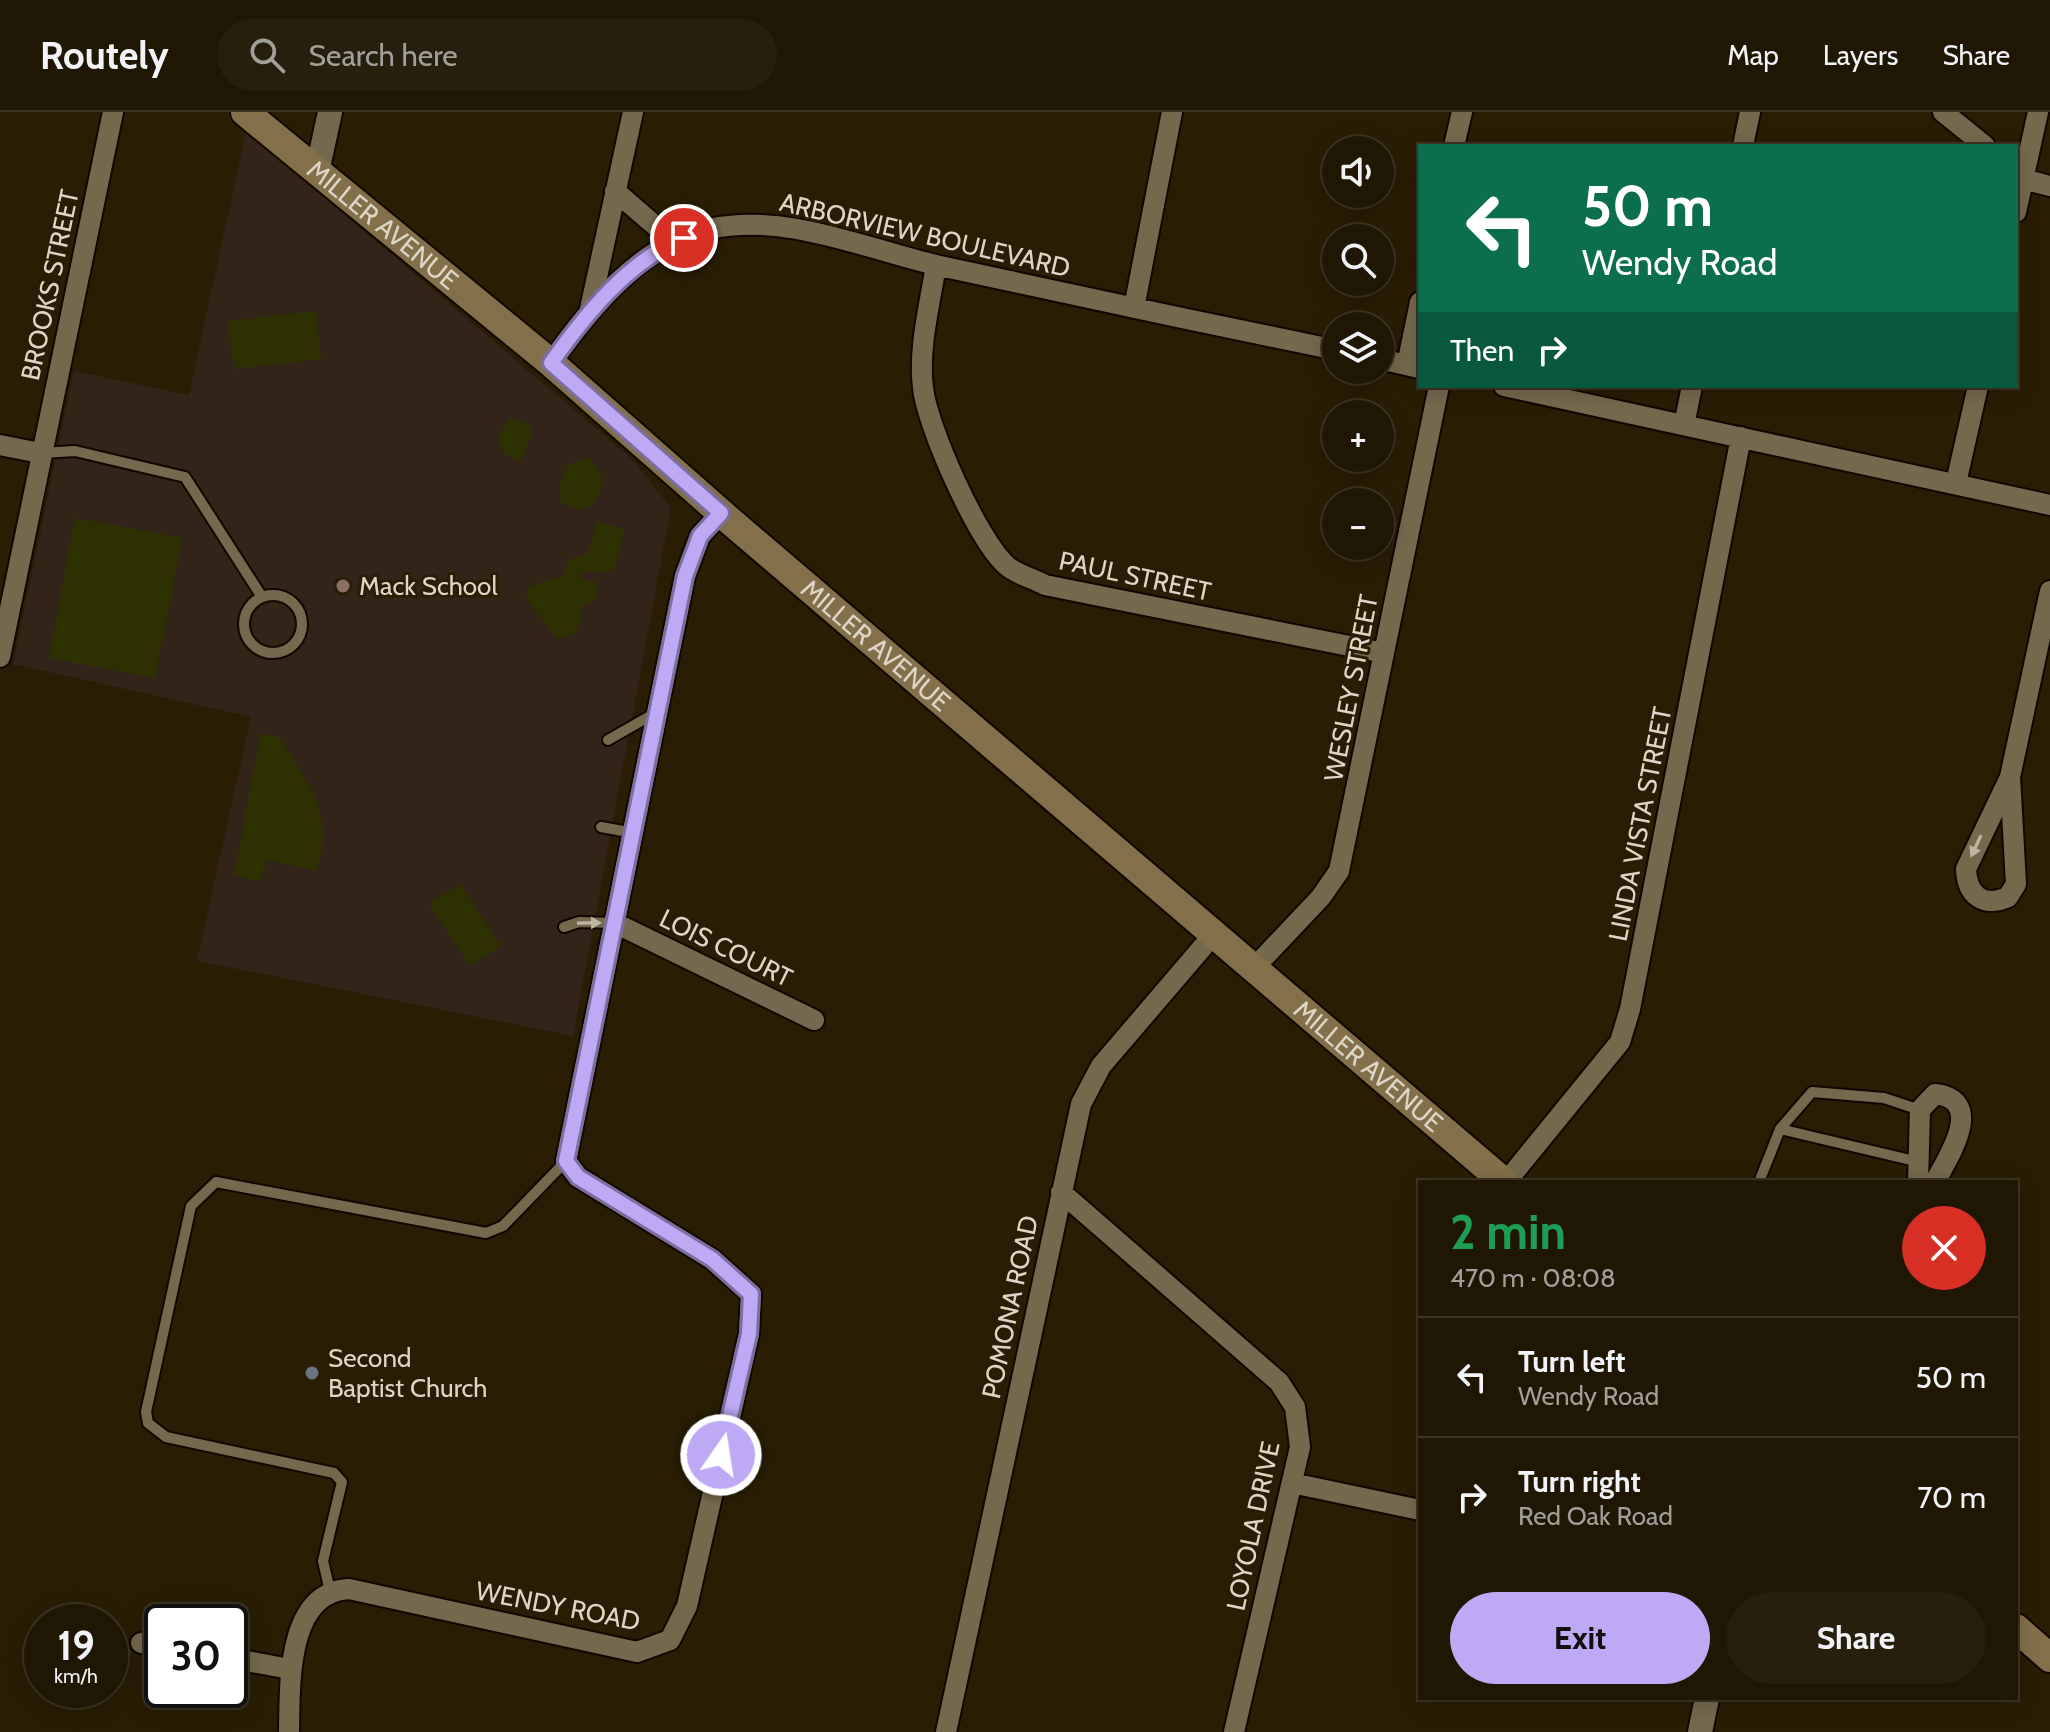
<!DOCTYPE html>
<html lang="en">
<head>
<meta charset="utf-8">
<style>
	body { margin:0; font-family:Cabin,sans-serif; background:#271f0d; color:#f1f3f6; height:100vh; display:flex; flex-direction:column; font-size:30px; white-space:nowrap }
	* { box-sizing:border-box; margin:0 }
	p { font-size:26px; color:#a19f9a }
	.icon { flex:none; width:44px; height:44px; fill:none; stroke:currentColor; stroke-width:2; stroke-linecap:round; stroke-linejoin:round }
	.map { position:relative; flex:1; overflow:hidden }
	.panel { position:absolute; left:1418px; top:1068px; width:600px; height:520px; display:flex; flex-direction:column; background:#1f1603; border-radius:0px; box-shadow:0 4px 20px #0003,0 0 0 2px #3c3525 }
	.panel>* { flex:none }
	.top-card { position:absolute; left:1418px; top:32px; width:600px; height:244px; border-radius:0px; box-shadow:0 4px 20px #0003,0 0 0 2px #3c3525; background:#0b6e4f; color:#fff; overflow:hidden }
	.tools { position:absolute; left:1322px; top:24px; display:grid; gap:16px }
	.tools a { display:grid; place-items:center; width:72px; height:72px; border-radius:50%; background:#1f1603; box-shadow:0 4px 20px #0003,0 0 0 2px #3c3525; font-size:40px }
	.speed { position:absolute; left:24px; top:1492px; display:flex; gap:16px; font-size:40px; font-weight:700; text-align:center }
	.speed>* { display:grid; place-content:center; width:104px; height:104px; border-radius:50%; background:#1f1603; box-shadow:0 4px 20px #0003,0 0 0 2px #3c3525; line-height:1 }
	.speed small { font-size:20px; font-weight:400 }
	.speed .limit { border:4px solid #111; border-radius:12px; background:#fff; color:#111 }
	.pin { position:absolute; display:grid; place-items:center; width:68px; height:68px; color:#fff; margin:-34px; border:4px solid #fff; border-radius:50%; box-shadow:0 2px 8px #0007 }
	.me { position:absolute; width:88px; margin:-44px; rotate:13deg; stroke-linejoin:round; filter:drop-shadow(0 0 6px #0008) }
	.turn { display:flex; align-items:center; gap:28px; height:168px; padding:0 32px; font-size:36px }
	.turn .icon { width:104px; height:104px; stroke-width:2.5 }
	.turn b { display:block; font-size:56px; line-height:68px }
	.then { display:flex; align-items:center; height:76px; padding:0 32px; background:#0003; gap:16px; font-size:30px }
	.round { display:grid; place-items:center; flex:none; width:84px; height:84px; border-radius:42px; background:#271f0d }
	.summary { display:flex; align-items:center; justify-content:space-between; height:136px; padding:0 32px }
	h1 { font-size:48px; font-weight:700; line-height:60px; color:#1e9e55 }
	.button { display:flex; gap:16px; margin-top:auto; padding:16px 32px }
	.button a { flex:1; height:92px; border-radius:48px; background:#bea9f5; color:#111; font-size:32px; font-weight:700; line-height:92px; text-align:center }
	.button a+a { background:#271f0d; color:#f1f3f6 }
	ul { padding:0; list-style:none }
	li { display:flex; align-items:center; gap:24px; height:120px; padding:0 32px; border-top:2px solid #3c3525 }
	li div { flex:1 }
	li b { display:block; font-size:30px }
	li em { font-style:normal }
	header { display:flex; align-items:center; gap:48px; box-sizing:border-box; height:112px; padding:0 40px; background:#1f1603; border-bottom:2px solid #3c3525 }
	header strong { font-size:38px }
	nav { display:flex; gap:44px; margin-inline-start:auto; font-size:28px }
	.search { width:560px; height:72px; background:#271f0d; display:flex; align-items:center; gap:20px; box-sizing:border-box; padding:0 28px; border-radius:44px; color:#a19f9a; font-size:30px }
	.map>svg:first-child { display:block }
	.education { fill:#322418 }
	.green { fill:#2d3101 }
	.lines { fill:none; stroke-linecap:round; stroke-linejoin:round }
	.service-casing { stroke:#110800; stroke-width:14 }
	.minor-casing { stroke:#110800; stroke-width:24 }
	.tertiary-casing { stroke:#110800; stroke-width:28 }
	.secondary-casing { stroke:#110800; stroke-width:32 }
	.service { stroke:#75694d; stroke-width:10 }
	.minor { stroke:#75694d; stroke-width:20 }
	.tertiary { stroke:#75694d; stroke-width:24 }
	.secondary { stroke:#83704a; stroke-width:28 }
	.oneway { fill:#beb5a2 }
	.route-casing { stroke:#7c6e9f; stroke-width:20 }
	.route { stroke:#bea9f5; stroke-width:14 }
	.education-dot { fill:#8d6e63; stroke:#291e04; stroke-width:3 }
	.worship-dot { fill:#6b7280; stroke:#291e04; stroke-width:3 }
	.labels { text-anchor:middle; stroke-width:6; stroke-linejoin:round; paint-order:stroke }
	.street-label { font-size:26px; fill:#ddd6c7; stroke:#291e04 }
	.poi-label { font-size:26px; fill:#ddd6c7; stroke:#291e04; text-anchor:start }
</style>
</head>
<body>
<header>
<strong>Routely</strong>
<div class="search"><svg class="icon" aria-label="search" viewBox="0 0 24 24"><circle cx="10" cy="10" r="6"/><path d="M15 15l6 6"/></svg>Search here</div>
<nav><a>Map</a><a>Layers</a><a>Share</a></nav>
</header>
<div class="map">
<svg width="2050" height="1620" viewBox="0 0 2050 1620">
	<rect width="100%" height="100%" fill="#291e04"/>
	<path class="education" d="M 246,19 L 632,347 L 671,396 L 573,924 L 197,849 L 251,605 L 13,552 L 74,259 L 189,283 Z"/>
	<path class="green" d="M 316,199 L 321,247 L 234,257 L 228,209 Z
		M 509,306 L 529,312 L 532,322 L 521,348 L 507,344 L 497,328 Z
		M 589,345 C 606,367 606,371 591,394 L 577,397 L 561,391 L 559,376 L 567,353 Z
		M 75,406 L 182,426 L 155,566 L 49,546 Z
		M 598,410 L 625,417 L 614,456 L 610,460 L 582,459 L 581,468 L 595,470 L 598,477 L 592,491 L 582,491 L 582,504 L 576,520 L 557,527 L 526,486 L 528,475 L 564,463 L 569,448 L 588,441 Z
		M 261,621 L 280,626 C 311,679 334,696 317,759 L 267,748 L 260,769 L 234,764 Z
		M 460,772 L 501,834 L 470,854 L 429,792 Z"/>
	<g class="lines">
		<g class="service-casing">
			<path id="service" d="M 41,341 L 75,339 L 185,365 L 262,485
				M244 512a29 29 0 1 1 58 0a29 29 0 1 1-58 0Z
				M 608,628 L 657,600
				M 601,715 L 634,721
				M 564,815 L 579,810 L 615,811
				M 1780,1017 L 1812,980 L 1884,986 L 1920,998
				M 1759,1070 L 1780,1017 L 1919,1050
				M 330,1479 L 323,1449 L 342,1370 L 334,1361 L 166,1325 L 148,1311 L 146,1300 L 191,1094 L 216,1070 L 486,1121 L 503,1114 L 566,1049"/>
		</g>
		<g class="minor-casing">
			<path id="minor" d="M 1943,0 L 1985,34
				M 1454,34 L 1462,0
				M 1743,34 L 1750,0
				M 2016,60 L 2023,67 L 2050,74
				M 615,79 L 674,130
				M 2016,100 L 2038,0
				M 936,153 C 930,192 918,236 923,276 C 927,314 978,429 1007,454 C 1016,462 1034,467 1045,473 L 1384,541
				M 1134,196 L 1172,0
				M 590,197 L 633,0
				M 1380,247 L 1419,256
				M 551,251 C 589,197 641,132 709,117 C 786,100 865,137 940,154 C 1071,183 1204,211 1336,238
				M 1407,253 L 1420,190
				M 1504,274 L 2050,393
				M 1684,313 L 1692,274
				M 0,333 L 40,341
				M 1956,371 L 1978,274
				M 0,545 L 113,0
				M 2010,665 L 2016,772 L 2008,785 C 1983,796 1967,783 1966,757 L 2010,665 L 2050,479
				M 615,811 L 814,908
				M 1253,857 L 1321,785 L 1339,759 L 1439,274
				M 1506,1070 L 1620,930 L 1630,897 L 1741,325
				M 1918,1070 L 1920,998 L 1935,982 C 1986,988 1949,1044 1935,1070
				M 1061,1080 L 1279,1270 L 1295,1295 L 1300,1335 L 1234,1620
				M 1292,1371 L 1420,1398
				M 141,1531 L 162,1535
				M 230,1546 L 290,1557
				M 289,1620 C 290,1574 286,1480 349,1477 L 637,1540 L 670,1528 L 687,1494 L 749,1222 L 751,1182 L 712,1147 L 578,1065 L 566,1049 L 685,464 L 700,424 L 721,401
				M 946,1620 L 1081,992 L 1101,954 L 1213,823"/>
		</g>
		<g class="tertiary-casing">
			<path id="tertiary" d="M 317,60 L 330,0
				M 1700,1620 L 1707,1586"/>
		</g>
		<g class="secondary-casing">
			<g id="secondary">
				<path id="s1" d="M 245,0 L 551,251 L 729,408 L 1504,1070"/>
				<path d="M 2016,1516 L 2050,1546"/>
			</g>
		</g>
		<use href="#service" class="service"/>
		<use href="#minor" class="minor"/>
		<use href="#tertiary" class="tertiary"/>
		<use href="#secondary" class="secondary"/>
	</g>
	<defs><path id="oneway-solid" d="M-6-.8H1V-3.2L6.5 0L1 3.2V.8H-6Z" transform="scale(2)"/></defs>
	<g class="oneway">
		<use href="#oneway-solid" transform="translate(1976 734) rotate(115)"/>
		<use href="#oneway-solid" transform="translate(589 811) rotate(-1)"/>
	</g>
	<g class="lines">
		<g class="route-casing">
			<path id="route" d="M 684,126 C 628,149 585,203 551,251 L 721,401 L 700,424 L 685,464 L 566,1049 L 578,1065 L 712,1147 L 751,1182 L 749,1222 L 721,1343"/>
		</g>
		<use href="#route" class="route"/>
	</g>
	<circle class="education-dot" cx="343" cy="474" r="8"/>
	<circle class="worship-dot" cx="312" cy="1261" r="8"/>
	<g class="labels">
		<g class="street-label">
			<text dy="9" stroke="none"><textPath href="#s1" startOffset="178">MILLER AVENUE</textPath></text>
			<text transform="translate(925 123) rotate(13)" y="9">ARBORVIEW BOULEVARD</text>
			<text transform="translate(50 173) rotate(-78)" y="9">BROOKS STREET</text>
			<text transform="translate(1135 464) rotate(12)" y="9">PAUL STREET</text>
			<text dy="9" stroke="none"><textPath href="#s1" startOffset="826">MILLER AVENUE</textPath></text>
			<text transform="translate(1351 576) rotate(-79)" y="9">WESLEY STREET</text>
			<text transform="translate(1640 712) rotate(-79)" y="9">LINDA VISTA STREET</text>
			<text transform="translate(726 836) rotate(26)" y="9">LOIS COURT</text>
			<text dy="9" stroke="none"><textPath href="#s1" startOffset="1474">MILLER AVENUE</textPath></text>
			<text transform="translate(1010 1195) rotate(-78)" y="9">POMONA ROAD</text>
			<text transform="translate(1253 1414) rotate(-78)" y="9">LOYOLA DRIVE</text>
			<text transform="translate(558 1494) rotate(11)" y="9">WENDY ROAD</text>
		</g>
		<g class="poi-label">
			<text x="359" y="483">Mack School</text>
			<text x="328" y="1255">Second<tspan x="328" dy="30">Baptist Church</tspan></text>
		</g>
	</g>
</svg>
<div class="tools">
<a><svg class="icon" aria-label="sound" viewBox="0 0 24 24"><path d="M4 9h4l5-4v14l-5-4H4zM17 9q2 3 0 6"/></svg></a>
<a><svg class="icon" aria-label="search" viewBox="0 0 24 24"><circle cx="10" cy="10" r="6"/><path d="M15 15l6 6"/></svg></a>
<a><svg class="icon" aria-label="layers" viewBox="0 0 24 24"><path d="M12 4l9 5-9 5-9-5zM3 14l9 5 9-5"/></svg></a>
<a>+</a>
<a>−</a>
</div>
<div class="speed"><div>19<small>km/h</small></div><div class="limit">30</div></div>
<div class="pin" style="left:684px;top:126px;background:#d93025"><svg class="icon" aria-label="arrive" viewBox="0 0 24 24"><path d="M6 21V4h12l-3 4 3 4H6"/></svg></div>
<svg class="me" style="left:721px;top:1343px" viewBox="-20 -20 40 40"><circle r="17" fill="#bea9f5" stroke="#fff" stroke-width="3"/><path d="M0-11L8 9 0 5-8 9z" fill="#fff"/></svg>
<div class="top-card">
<div class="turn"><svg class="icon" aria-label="left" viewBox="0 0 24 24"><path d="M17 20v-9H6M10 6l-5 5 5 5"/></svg><div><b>50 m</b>Wendy Road</div></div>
<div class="then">Then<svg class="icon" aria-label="right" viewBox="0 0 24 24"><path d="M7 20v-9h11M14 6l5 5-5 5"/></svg></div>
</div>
<section class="panel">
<div class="summary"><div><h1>2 min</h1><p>470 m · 08:08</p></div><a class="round" style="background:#d93025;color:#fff"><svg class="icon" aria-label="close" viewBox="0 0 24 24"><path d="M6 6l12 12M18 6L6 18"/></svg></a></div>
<ul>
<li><svg class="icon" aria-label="left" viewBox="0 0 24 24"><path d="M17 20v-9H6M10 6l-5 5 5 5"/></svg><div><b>Turn left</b><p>Wendy Road</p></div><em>50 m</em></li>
<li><svg class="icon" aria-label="right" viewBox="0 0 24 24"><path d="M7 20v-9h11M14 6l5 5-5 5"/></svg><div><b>Turn right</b><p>Red Oak Road</p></div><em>70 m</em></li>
</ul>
<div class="button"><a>Exit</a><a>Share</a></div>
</section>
</div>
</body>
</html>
